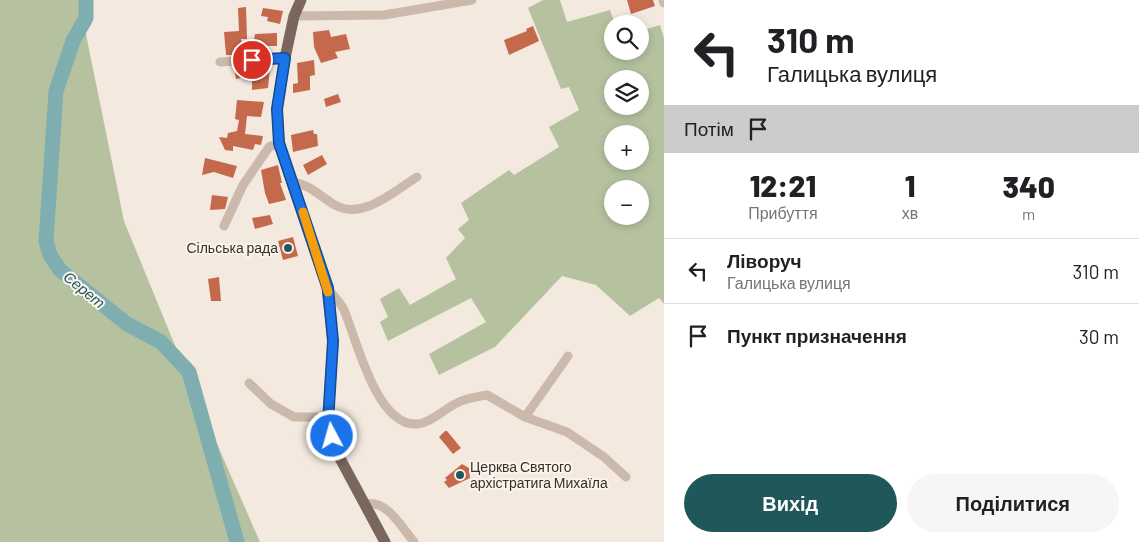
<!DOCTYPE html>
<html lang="uk">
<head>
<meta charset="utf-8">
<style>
	body { margin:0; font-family:Barlow,sans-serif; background:#f6f6f6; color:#202124; height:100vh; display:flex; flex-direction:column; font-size:19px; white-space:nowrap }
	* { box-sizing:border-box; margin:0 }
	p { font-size:16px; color:#757577 }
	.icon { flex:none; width:28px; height:28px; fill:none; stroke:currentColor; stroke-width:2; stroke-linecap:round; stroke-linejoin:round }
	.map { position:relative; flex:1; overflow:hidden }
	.sheet { display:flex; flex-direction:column; background:#fff; width:475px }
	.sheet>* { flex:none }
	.guide { background:#fff; color:#202124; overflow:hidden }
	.buttons { position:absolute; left:604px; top:15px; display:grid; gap:10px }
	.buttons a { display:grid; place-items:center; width:45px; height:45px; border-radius:50%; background:#fff; box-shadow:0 2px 8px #0003; font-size:25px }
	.pin { position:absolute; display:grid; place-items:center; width:42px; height:42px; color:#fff; margin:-21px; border:2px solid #fff; border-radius:50%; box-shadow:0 1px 5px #0007 }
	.me { position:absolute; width:55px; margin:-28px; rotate:354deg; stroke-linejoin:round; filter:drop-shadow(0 0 4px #0008) }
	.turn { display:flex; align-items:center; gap:18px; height:105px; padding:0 20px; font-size:22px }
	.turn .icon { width:65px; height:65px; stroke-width:2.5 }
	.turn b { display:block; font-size:35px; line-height:42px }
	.then { display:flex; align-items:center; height:48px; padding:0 20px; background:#0003; gap:10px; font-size:19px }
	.eta { display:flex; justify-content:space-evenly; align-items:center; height:85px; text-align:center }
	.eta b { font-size:30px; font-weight:800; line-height:35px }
	.cta { display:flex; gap:10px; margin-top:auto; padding:10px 20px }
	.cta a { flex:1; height:58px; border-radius:30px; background:#20575a; color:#fff; font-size:20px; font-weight:800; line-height:58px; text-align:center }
	.cta a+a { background:#f6f6f6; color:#202124 }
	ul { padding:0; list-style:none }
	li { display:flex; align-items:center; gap:15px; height:65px; padding:0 20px; border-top:1px solid #e0e0e0 }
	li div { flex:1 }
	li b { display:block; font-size:19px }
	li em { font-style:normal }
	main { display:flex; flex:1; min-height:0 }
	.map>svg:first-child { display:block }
	.green { fill:#b6c29f; fill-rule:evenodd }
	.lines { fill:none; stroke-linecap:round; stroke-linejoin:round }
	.river { stroke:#7eaeb0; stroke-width:15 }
	.building { fill:#c4694c }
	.minor { stroke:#cbb9ab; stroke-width:9 }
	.major { stroke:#7a665c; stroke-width:11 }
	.route-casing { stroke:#114b97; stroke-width:12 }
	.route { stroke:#1a73e8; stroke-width:9 }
	.slow { stroke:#f59e0b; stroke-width:9 }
	.poi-dot { fill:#20575a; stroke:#faf4ec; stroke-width:2 }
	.labels { text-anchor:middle; stroke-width:4; stroke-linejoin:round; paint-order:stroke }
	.poi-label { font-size:14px; fill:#392f2a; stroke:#faf4ec; text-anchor:end }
	.water-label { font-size:15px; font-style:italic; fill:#20575a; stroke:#faf4ec }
</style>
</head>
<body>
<main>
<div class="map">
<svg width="664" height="542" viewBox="0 0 664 542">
	<rect width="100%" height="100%" fill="#f3e9df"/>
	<path class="green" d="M 0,0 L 79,0 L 124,221 L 192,387 L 260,542 L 0,542 Z
		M 543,0 L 560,0 L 567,22 L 610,10 L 615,24 L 612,24 L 612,51 L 640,51 L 640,31 L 660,25 L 664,38 L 664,304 L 659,298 L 630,316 L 596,285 L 562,276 L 495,347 L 439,375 L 429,354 L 486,322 L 471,298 L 388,341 L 380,322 L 388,317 L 380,299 L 399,288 L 410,305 L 456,279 L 446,258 L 465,238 L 458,229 L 469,220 L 461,203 L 509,170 L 514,175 L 559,147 L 549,127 L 579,110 L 569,87 L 561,89 L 528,8 ZM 612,79 L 640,79 L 640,106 L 612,106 ZM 612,134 L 640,134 L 640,161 L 612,161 ZM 612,189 L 640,189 L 640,216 L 612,216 Z"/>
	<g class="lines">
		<path class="river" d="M 86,0 L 86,18 L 73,41 L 56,91 L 46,241 L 50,255 L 60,270 L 127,324 L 161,342 L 189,372 L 237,542"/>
	</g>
	<path class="building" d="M 627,0 L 653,0 L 655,6 L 631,14 Z
		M 246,7 L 247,39 L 241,39 L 242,44 L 234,48 L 235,55 L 226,55 L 224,32 L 239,31 L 238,8 Z
		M 263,8 L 283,11 L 280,24 L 267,21 L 268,17 L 261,16 Z
		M 533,26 L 539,41 L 509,55 L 504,40 L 527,31 L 526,29 Z
		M 329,30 L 331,37 L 346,34 L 350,49 L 335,52 L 338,58 L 321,63 L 314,47 L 313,32 Z
		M 277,33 L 277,46 L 260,46 L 260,40 L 254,40 L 255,34 Z
		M 314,60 L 315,75 L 310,76 L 310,90 L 293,93 L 293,84 L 298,83 L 297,63 Z
		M 249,66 L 250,69 L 270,68 L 268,88 L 252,90 L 252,75 L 236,79 L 234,67 Z
		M 338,94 L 341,102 L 326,107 L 324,99 Z
		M 237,100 L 264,102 L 261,117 L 247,116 L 245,134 L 263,136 L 261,145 L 255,144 L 253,150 L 233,146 L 233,151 L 225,150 L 219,137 L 227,138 L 228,133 L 237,131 L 239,120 L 235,119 Z
		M 313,130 L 314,134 L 317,134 L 318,146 L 293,152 L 291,135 Z
		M 322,155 L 327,164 L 308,175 L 303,165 Z
		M 205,158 L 237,166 L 233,178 L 214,172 L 202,175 Z
		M 278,165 L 282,183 L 280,183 L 286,200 L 269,204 L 265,193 L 261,170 Z
		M 212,195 L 228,197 L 225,209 L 210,210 Z
		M 270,215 L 273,224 L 255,229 L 252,218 Z
		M 293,237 L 298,256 L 283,260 L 278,241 Z
		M 219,277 L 221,301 L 211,301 L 208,279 Z
		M 445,431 L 447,431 L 461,448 L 453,454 L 439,437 Z
		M 462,464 L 469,468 L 470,478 L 449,488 L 444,482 L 447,480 L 445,478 Z"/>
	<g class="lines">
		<path class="minor" d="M 663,0 L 664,3
			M 294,16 L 384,15 L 472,0
			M 220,62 L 285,58
			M 293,182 C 310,185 319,195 333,204 C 362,222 394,191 417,177
			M 224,226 L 243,185 L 269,147 L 279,143
			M 327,288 C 333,295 340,302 344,310 C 356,337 376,427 417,424 C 431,423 444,409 457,403 C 466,398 477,397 487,395 L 525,417 L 567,432 L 604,457 L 626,477
			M 249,383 L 271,404 L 294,417 L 318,417 L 328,422
			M 525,417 L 568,356
			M 365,504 C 388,500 401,527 414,542"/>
		<path class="major" d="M 301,0 L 294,16 L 285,58 L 277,109 L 279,143 L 327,288 L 333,341 L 328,422 L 335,449 L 385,542"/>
	</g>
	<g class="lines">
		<g class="route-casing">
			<path id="route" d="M 252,60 L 285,58 L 277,109 L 279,143 L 328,288 L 333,341 L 328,422 L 332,436"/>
		</g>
		<use href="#route" class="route"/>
		<path class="slow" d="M 303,212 L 328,292"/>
	</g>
	<g class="poi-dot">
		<circle cx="288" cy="248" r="5"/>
		<circle cx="460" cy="475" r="5"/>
	</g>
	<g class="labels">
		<g class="poi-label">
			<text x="278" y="253">Сільська рада</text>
			<text x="470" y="472" text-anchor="start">Церква Святого<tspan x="470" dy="16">архістратига Михаїла</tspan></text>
		</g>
		<g class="water-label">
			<text transform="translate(84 290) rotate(39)" y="5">Серет</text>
		</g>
	</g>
</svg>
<div class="buttons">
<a><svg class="icon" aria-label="search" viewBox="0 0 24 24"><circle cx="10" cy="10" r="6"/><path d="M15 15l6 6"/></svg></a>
<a><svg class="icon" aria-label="layers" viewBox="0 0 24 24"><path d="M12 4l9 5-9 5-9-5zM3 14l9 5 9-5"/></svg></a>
<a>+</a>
<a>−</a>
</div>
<div class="pin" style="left:252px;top:60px;background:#d93025"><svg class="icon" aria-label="arrive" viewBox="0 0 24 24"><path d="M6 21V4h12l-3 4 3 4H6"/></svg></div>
<svg class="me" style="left:332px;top:436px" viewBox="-20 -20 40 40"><circle r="17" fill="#1a73e8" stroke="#fff" stroke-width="3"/><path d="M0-11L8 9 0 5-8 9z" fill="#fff"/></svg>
</div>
<section class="sheet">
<div class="guide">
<div class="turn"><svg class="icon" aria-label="left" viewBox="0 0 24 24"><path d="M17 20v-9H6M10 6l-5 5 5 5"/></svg><div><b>310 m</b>Галицька вулиця</div></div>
<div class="then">Потім<svg class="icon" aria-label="arrive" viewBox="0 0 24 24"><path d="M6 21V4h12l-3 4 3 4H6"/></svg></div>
</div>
<div class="eta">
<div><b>12:21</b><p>Прибуття</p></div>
<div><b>1</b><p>хв</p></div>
<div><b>340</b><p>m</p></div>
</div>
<ul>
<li><svg class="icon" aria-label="left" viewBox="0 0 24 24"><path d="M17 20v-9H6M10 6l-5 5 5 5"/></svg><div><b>Ліворуч</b><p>Галицька вулиця</p></div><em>310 m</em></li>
<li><svg class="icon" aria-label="arrive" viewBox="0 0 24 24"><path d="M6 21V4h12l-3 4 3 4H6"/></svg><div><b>Пункт призначення</b></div><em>30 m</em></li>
</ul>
<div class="cta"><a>Вихід</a><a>Поділитися</a></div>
</section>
</main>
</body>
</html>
